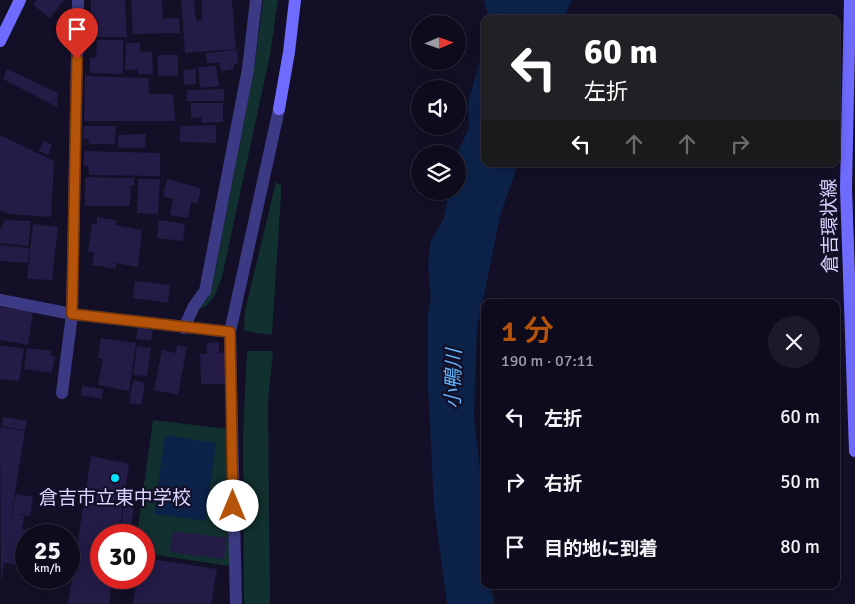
<!DOCTYPE html>
<html lang="ja">
<head>
<meta charset="utf-8">
<style>
	body { margin:0; font-family:Signika,"Noto Sans JP",sans-serif; background:#1c1929; color:#f1f3f6; height:100vh; display:flex; flex-direction:column; font-size:19px; white-space:nowrap }
	* { box-sizing:border-box; margin:0 }
	p { font-size:16px; color:#9b9ba3 }
	.icon { flex:none; width:28px; height:28px; fill:none; stroke:currentColor; stroke-width:2; stroke-linecap:round; stroke-linejoin:round }
	.map { position:relative; flex:1; overflow:hidden }
	.panel { position:absolute; left:481px; top:299px; width:359px; height:290px; display:flex; flex-direction:column; background:#0e0b1c; border-radius:10px; box-shadow:0 2px 12px #0003,0 0 0 1px #2e2b3b }
	.panel>* { flex:none }
	.guide { position:absolute; left:481px; top:15px; width:359px; height:152px; border-radius:10px; box-shadow:0 2px 12px #0003,0 0 0 1px #2e2b3b; background:#202124; color:#fff; overflow:hidden }
	.needle { width:32px; rotate:88deg }
	.buttons { position:absolute; left:411px; top:15px; display:grid; gap:10px }
	.buttons a { display:grid; place-items:center; width:55px; height:55px; border-radius:50%; background:#0e0b1c; box-shadow:0 2px 12px #0003,0 0 0 1px #2e2b3b; font-size:25px }
	.speed { position:absolute; left:15px; top:524px; display:flex; gap:10px; font-size:25px; font-weight:700; text-align:center }
	.speed>* { display:grid; place-content:center; width:65px; height:65px; border-radius:50%; background:#0e0b1c; box-shadow:0 2px 12px #0003,0 0 0 1px #2e2b3b; line-height:1 }
	.speed small { font-size:12px; font-weight:400 }
	.speed .limit { border:8px solid #d22; background:#fff; color:#111 }
	.pin { position:absolute; display:grid; place-items:center; width:42px; height:42px; color:#fff; margin:-51px -21px; border-radius:50% 50% 50% 0; rotate:-45deg; box-shadow:0 0 5px #0007 }
	.pin .icon { rotate:45deg }
	.me { position:absolute; width:55px; margin:-28px; rotate:0deg; stroke-linejoin:round; filter:drop-shadow(0 0 4px #0008) }
	.turn { display:flex; align-items:center; gap:18px; height:105px; padding:0 20px; font-size:22px }
	.turn .icon { width:65px; height:65px; stroke-width:2.5 }
	.turn b { display:block; font-size:35px; line-height:42px }
	.lanes { display:flex; align-items:center; height:48px; padding:0 20px; background:#0003; justify-content:center; gap:25px; direction:ltr }
	.lanes .off { opacity:.35 }
	.round { display:grid; place-items:center; flex:none; width:52px; height:52px; border-radius:26px; background:#1c1929 }
	.head { display:flex; align-items:center; justify-content:space-between; height:85px; padding:0 20px }
	h1 { font-size:30px; font-weight:600; line-height:38px; color:#b45309 }
	ul { padding:0; list-style:none }
	li { display:flex; align-items:center; gap:15px; height:65px; padding:0 20px }
	li div { flex:1 }
	li b { display:block; font-size:19px }
	li em { font-style:normal }
	.map>svg:first-child { display:block }
	.green { fill:#12302f }
	.water { fill:#0c2248 }
	.building { fill:#241b47 }
	.lines { fill:none; stroke-linecap:round; stroke-linejoin:round }
	.street { stroke:#3d3a85; stroke-width:12 }
	.secondary { stroke:#6f6bff; stroke-width:12 }
	.route-casing { stroke:#753606; stroke-width:12 }
	.route { stroke:#b45309; stroke-width:9 }
	.poi-dot { fill:#00e5ff; stroke:#130f26; stroke-width:2 }
	.labels { text-anchor:middle; stroke-width:4.5; stroke-linejoin:round; paint-order:stroke }
	.street-label { font-size:19px; fill:#d9d4ff; stroke:#130f26 }
	.poi-label { font-size:19px; fill:#d9d4ff; stroke:#130f26 }
	.water-label { font-size:20px; font-style:italic; fill:#62b6ff; stroke:#130f26 }
</style>
</head>
<body>
<div class="map">
<svg width="855" height="604" viewBox="0 0 855 604">
	<rect width="100%" height="100%" fill="#130f26"/>
	<path class="green" d="M 263,0 L 278,0 L 270,55 L 222,277 C 217,289 212,308 197,309 L 207,300 L 212,288 L 255,63 Z
		M 276,182 L 281,185 L 281,194 L 272,335 L 244,331 L 245,311 Z
		M 247,351 L 273,351 L 268,401 L 270,604 L 244,604 L 243,435 Z
		M 153,420 L 228,429 L 229,566 L 144,553 L 144,535 L 137,535 Z"/>
	<path class="water" d="M 484,0 L 572,0 L 563,19 L 489,19 Z
		M 485,33 L 485,164 L 518,164 L 500,216 L 477,330 L 474,418 L 485,507 L 485,585 L 491,585 L 494,604 L 447,604 L 434,506 L 428,385 L 428,314 L 431,299 L 428,265 L 430,243 L 444,218 L 449,191 L 458,191 L 457,154 L 469,128 L 468,102 L 481,57 Z
		M 165,435 L 216,443 L 205,521 L 154,514 Z"/>
	<path class="building" d="M 36,0 L 64,0 L 50,18 L 33,5 Z
		M 91,0 L 125,0 L 127,37 L 90,37 Z
		M 131,0 L 162,0 L 163,19 L 179,18 L 180,33 L 133,34 Z
		M 181,0 L 194,0 L 196,21 L 202,20 L 202,0 L 232,0 L 236,49 L 185,53 Z
		M 97,40 L 123,40 L 123,74 L 90,73 L 90,58 L 96,57 Z
		M 126,43 L 140,43 L 140,51 L 152,52 L 153,74 L 138,74 L 138,69 L 125,70 Z
		M 237,50 L 238,64 L 234,64 L 234,69 L 221,71 L 219,63 L 207,63 L 206,53 Z
		M 158,55 L 178,55 L 178,76 L 158,76 Z
		M 216,66 L 219,86 L 200,88 L 198,67 Z
		M 7,69 L 58,93 L 57,107 L 3,79 Z
		M 196,69 L 196,84 L 184,85 L 183,70 Z
		M 85,76 L 148,78 L 149,94 L 173,94 L 175,121 L 84,121 Z
		M 224,89 L 224,101 L 187,101 L 187,90 Z
		M 191,103 L 223,103 L 223,122 L 201,123 L 201,117 L 191,118 Z
		M 216,125 L 216,143 L 180,142 L 180,126 Z
		M 84,126 L 116,126 L 115,144 L 89,144 L 88,139 L 83,139 Z
		M 146,134 L 145,148 L 118,148 L 118,135 Z
		M 0,135 L 54,161 L 51,217 L 8,214 L 0,210 Z
		M 44,141 L 52,145 L 48,155 L 39,151 Z
		M 84,151 L 160,153 L 160,176 L 89,175 L 88,166 L 84,166 Z
		M 85,177 L 134,178 L 135,186 L 131,185 L 130,206 L 85,206 Z
		M 138,179 L 160,179 L 158,214 L 137,213 Z
		M 167,179 L 201,188 L 198,203 L 191,202 L 188,218 L 170,215 L 173,199 L 163,196 Z
		M 97,217 L 116,220 L 115,225 L 142,230 L 138,267 L 116,263 L 116,269 L 92,265 L 94,253 L 88,252 L 92,223 L 97,224 Z
		M 5,220 L 31,221 L 28,246 L 0,243 L 0,230 Z
		M 159,220 L 185,224 L 183,241 L 157,238 Z
		M 33,224 L 58,227 L 52,280 L 27,279 Z
		M 0,245 L 29,248 L 28,263 L 0,261 Z
		M 135,281 L 170,285 L 168,303 L 133,298 Z
		M 0,307 L 33,312 L 28,345 L 0,340 Z
		M 138,327 L 153,330 L 151,341 L 136,339 Z
		M 101,338 L 136,343 L 129,391 L 98,385 L 103,359 L 98,358 Z
		M 219,342 L 219,353 L 226,352 L 226,384 L 201,384 L 200,354 L 207,354 L 206,343 Z
		M 0,345 L 24,349 L 19,381 L 0,379 Z
		M 177,345 L 187,347 L 178,395 L 154,390 L 162,350 L 176,353 Z
		M 137,346 L 151,348 L 147,376 L 133,375 Z
		M 27,348 L 51,351 L 50,355 L 55,357 L 52,373 L 24,369 Z
		M 133,380 L 145,383 L 141,405 L 129,403 Z
		M 82,386 L 103,389 L 102,399 L 81,395 Z
		M 3,417 L 27,421 L 25,430 L 1,426 Z
		M 0,427 L 25,431 L 10,524 L 16,494 L 33,497 L 30,516 L 16,514 L 24,516 L 22,529 L 51,534 L 26,535 L 26,565 L 18,564 L 20,541 L 16,564 L 4,563 L 1,584 Z
		M 91,456 L 129,464 L 119,535 L 101,535 L 101,578 L 113,578 L 109,604 L 68,604 Z
		M 124,505 L 134,507 L 130,535 L 120,535 Z
		M 173,531 L 227,538 L 224,559 L 170,552 Z
		M 69,537 L 77,538 L 72,572 L 69,572 Z
		M 144,558 L 217,569 L 211,604 L 133,604 L 137,578 L 144,578 Z"/>
	<g class="lines">
		<path class="street" d="M 0,300 L 72,314 L 230,332
			M 184,328 L 194,306 L 205,291 L 248,69 L 256,0
			M 62,393 L 72,314 L 78,0
			M 236,604 L 230,332 L 279,109"/>
		<path class="secondary" d="M 850,0 L 846,188 L 855,451
			M 0,41 L 20,0
			M 279,109 L 289,52 L 295,0"/>
	</g>
	<g class="lines">
		<g class="route-casing">
			<path id="route" d="M 77,59 L 72,314 L 230,332 L 233,506"/>
		</g>
		<use href="#route" class="route"/>
	</g>
	<circle class="poi-dot" cx="115" cy="478" r="5"/>
	<g class="labels">
		<g class="street-label">
			<text transform="translate(829 226) rotate(-91)" y="7">倉吉環状線</text>
		</g>
		<g class="poi-label">
			<text x="115" y="504">倉吉市立東中学校</text>
		</g>
		<g class="water-label">
			<text transform="translate(453 379) rotate(-89)" y="7">小鴨川</text>
		</g>
	</g>
</svg>
<div class="buttons">
<a><svg class="needle" viewBox="-14 -14 28 28"><path d="M0-13l5 13h-10z" fill="#e53935"/><path d="M0 13l5-13h-10z" fill="#9b9ba3"/></svg></a>
<a><svg class="icon" aria-label="sound" viewBox="0 0 24 24"><path d="M4 9h4l5-4v14l-5-4H4zM17 9q2 3 0 6"/></svg></a>
<a><svg class="icon" aria-label="layers" viewBox="0 0 24 24"><path d="M12 4l9 5-9 5-9-5zM3 14l9 5 9-5"/></svg></a>
</div>
<div class="speed"><div>25<small>km/h</small></div><div class="limit">30</div></div>
<div class="pin" style="left:77px;top:59px;background:#d93025"><svg class="icon" aria-label="arrive" viewBox="0 0 24 24"><path d="M6 21V4h12l-3 4 3 4H6"/></svg></div>
<svg class="me" style="left:233px;top:506px" viewBox="-20 -20 40 40"><circle r="19" fill="#fff"/><path d="M0-13L10 11 0 6-10 11z" fill="#b45309"/></svg>
<div class="guide">
<div class="turn"><svg class="icon" aria-label="left" viewBox="0 0 24 24"><path d="M17 20v-9H6M10 6l-5 5 5 5"/></svg><div><b>60 m</b>左折</div></div>
<div class="lanes"><svg class="icon" aria-label="left" viewBox="0 0 24 24"><path d="M17 20v-9H6M10 6l-5 5 5 5"/></svg><svg class="icon off" aria-label="ahead" viewBox="0 0 24 24"><path d="M12 20V5M6 11l6-6 6 6"/></svg><svg class="icon off" aria-label="ahead" viewBox="0 0 24 24"><path d="M12 20V5M6 11l6-6 6 6"/></svg><svg class="icon off" aria-label="right" viewBox="0 0 24 24"><path d="M7 20v-9h11M14 6l5 5-5 5"/></svg></div>
</div>
<section class="panel">
<div class="head"><div><h1>1 分</h1><p>190 m · 07:11</p></div><a class="round"><svg class="icon" aria-label="close" viewBox="0 0 24 24"><path d="M6 6l12 12M18 6L6 18"/></svg></a></div>
<ul>
<li><svg class="icon" aria-label="left" viewBox="0 0 24 24"><path d="M17 20v-9H6M10 6l-5 5 5 5"/></svg><div><b>左折</b></div><em>60 m</em></li>
<li><svg class="icon" aria-label="right" viewBox="0 0 24 24"><path d="M7 20v-9h11M14 6l5 5-5 5"/></svg><div><b>右折</b></div><em>50 m</em></li>
<li><svg class="icon" aria-label="arrive" viewBox="0 0 24 24"><path d="M6 21V4h12l-3 4 3 4H6"/></svg><div><b>目的地に到着</b></div><em>80 m</em></li>
</ul>
</section>
</div>
</body>
</html>
